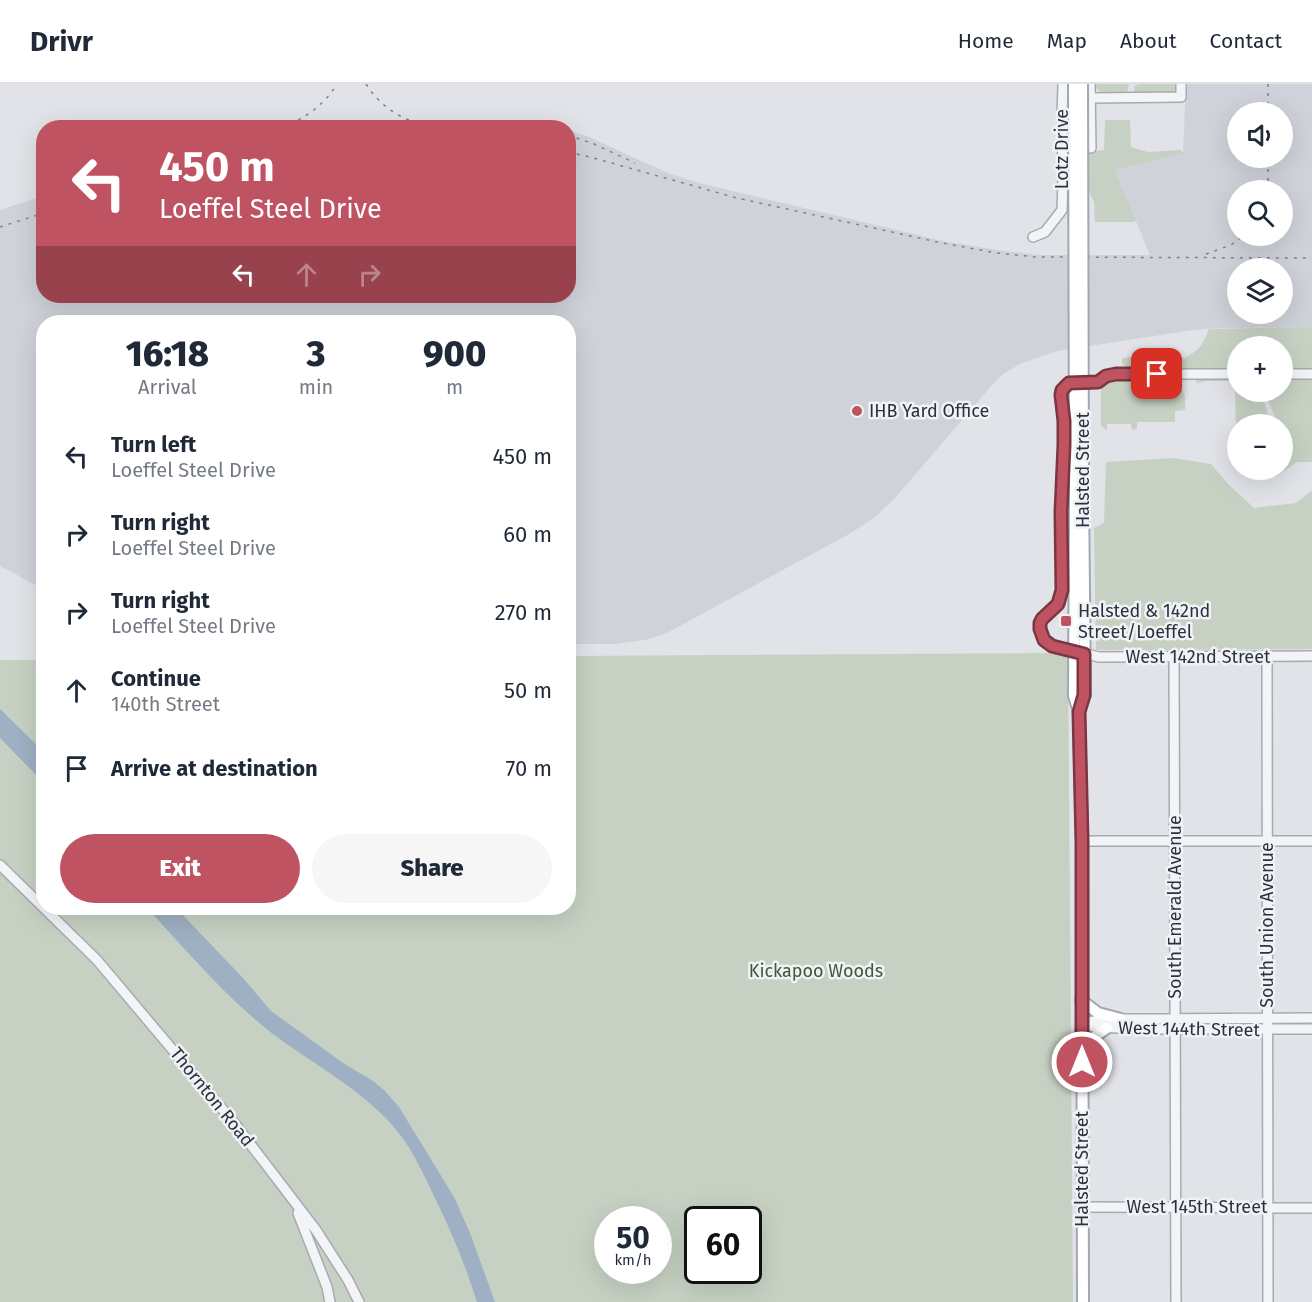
<!DOCTYPE html>
<html lang="en">
<head>
<meta charset="utf-8">
<style>
	body { margin:0; font-family:"Fira Sans",sans-serif; background:#f6f6f7; color:#1f2937; height:100vh; display:flex; flex-direction:column; font-size:22px; white-space:nowrap }
	* { box-sizing:border-box; margin:0 }
	p { font-size:20px; color:#747a83 }
	.icon { flex:none; width:33px; height:33px; fill:none; stroke:currentColor; stroke-width:2; stroke-linecap:round; stroke-linejoin:round }
	.map { position:relative; flex:1; overflow:hidden }
	.sheet { position:absolute; left:36px; top:231px; width:540px; height:600px; display:flex; flex-direction:column; background:#fff; border-radius:24px; box-shadow:0 6px 24px #0002 }
	.sheet>* { flex:none }
	.guide { position:absolute; left:36px; top:36px; width:540px; height:183px; border-radius:24px; box-shadow:0 6px 24px #0002; background:#bf5361; color:#fff; overflow:hidden }
	.tools { position:absolute; left:1227px; top:18px; display:grid; gap:12px }
	.tools a { display:grid; place-items:center; width:66px; height:66px; border-radius:50%; background:#fff; box-shadow:0 6px 24px #0002; font-size:30px }
	.speed { position:absolute; left:594px; top:1122px; display:flex; gap:12px; font-size:30px; font-weight:700; text-align:center }
	.speed>* { display:grid; place-content:center; width:78px; height:78px; border-radius:50%; background:#fff; box-shadow:0 6px 24px #0002; line-height:1 }
	.speed small { font-size:15px; font-weight:400 }
	.speed .limit { border:3px solid #111; border-radius:9px; background:#fff; color:#111 }
	.pin { position:absolute; display:grid; place-items:center; width:51px; height:51px; color:#fff; margin:-26px; border-radius:12px; box-shadow:0 3px 9px #0006 }
	.me { position:absolute; width:66px; margin:-33px; rotate:0deg; stroke-linejoin:round; filter:drop-shadow(0 0 4px #0008) }
	.turn { display:flex; align-items:center; gap:21px; height:126px; padding:0 24px; font-size:27px }
	.turn .icon { width:78px; height:78px; stroke-width:2.5 }
	.turn b { display:block; font-size:42px; line-height:51px }
	.lanes { display:flex; align-items:center; height:57px; padding:0 24px; background:#0003; justify-content:center; gap:30px; direction:ltr }
	.lanes .off { opacity:.35 }
	.eta { display:flex; justify-content:space-evenly; align-items:center; height:102px; text-align:center }
	.eta b { font-size:36px; font-weight:800; line-height:42px }
	.action { display:flex; gap:12px; margin-top:auto; padding:12px 24px }
	.action a { flex:1; height:69px; border-radius:36px; background:#bf5361; color:#fff; font-size:24px; font-weight:800; line-height:69px; text-align:center }
	.action a+a { background:#f6f6f7; color:#1f2937 }
	ul { padding:0; list-style:none }
	li { display:flex; align-items:center; gap:18px; height:78px; padding:0 24px }
	li div { flex:1 }
	li b { display:block; font-size:22px }
	li em { font-style:normal }
	header { display:flex; align-items:center; gap:36px; box-sizing:border-box; height:84px; padding:0 30px; background:#fff; border-bottom:2px solid #e0e1e3 }
	header strong { font-size:28px }
	nav { display:flex; gap:33px; margin-inline-start:auto; font-size:21px }
	.map>svg:first-child { display:block }
	.built { fill:#cfd2d9; fill-rule:evenodd }
	.green { fill:#c6d1c3; fill-rule:evenodd }
	.water { fill:#9fb0c4 }
	.lines { fill:none; stroke-linecap:round; stroke-linejoin:round }
	.minor-casing { stroke:#a7aab2; stroke-width:12 }
	.major-casing { stroke:#a1a8b2; stroke-width:14 }
	.minor { stroke:#f3f4f7; stroke-width:9 }
	.major { stroke:#fff; stroke-width:10 }
	.rail { stroke:#7c8390; stroke-width:1.5; stroke-dasharray:3 6; stroke-linecap:butt }
	.major-bridge-casing { stroke:#a1a8b2; stroke-width:14; stroke-linecap:butt }
	.major-bridge { stroke:#fff; stroke-width:10 }
	.route-casing { stroke:#7c363f; stroke-width:15 }
	.route { stroke:#bf5361; stroke-width:10 }
	.poi-dot { fill:#bf5361; stroke:#f0f2f5; stroke-width:2 }
	.labels { text-anchor:middle; stroke-width:5; stroke-linejoin:round; paint-order:stroke }
	.street-label { font-size:18px; fill:#2b313e; stroke:#f0f2f5 }
	.poi-label { font-size:18px; fill:#2b313e; stroke:#f0f2f5; text-anchor:start }
	.park-label { font-size:18px; fill:#3f583a; stroke:#f0f2f5 }
</style>
</head>
<body>
<header>
<strong>Drivr</strong>
<nav><a>Home</a><a>Map</a><a>About</a><a>Contact</a></nav>
</header>
<div class="map">
<svg width="1312" height="1218" viewBox="0 0 1312 1218">
	<rect width="100%" height="100%" fill="#e1e3e8"/>
	<path class="built" d="M 1186,0 L 1312,0 L 1312,243 L 1220,244 L 1193,246 L 1057,267 L 1020,280 L 1003,290 L 993,300 L 896,413 L 875,433 L 851,449 L 667,549 L 645,556 L 614,560 L 569,560 L 568,238 L 44,238 L 43,505 L 0,482 L 0,126 L 43,112 L 44,212 L 568,212 L 569,46 L 589,53 L 668,89 L 699,99 L 943,157 L 1004,167 L 1040,171 L 1150,171 L 1115,86 L 1183,69 ZM 1238,28 L 1282,28 L 1282,74 L 1238,74 ZM 1238,106 L 1282,106 L 1282,152 L 1238,152 ZM 1238,184 L 1282,184 L 1282,230 L 1238,230 Z
		M 313,37 L 542,40 L 559,43 L 258,43 Z"/>
	<path class="green" d="M 1094,0 L 1129,0 L 1127,9 C 1115,9 1100,14 1094,0 Z
		M 1140,0 L 1178,0 L 1179,3 L 1172,10 L 1135,10 L 1134,2 Z
		M 1105,36 L 1130,36 L 1131,63 L 1148,68 L 1180,66 L 1184,69 L 1115,86 L 1136,137 L 1132,138 L 1095,138 L 1094,118 L 1088,106 L 1088,68 L 1104,66 Z
		M 1312,243 L 1312,287 L 1283,287 L 1282,262 L 1238,262 L 1237,287 L 1130,286 L 1122,280 L 1122,274 C 1145,270 1163,285 1186,273 C 1201,265 1203,260 1209,245 Z
		M 1237,293 L 1238,308 L 1256,308 L 1265,320 L 1271,340 L 1238,340 L 1237,369 L 1226,367 L 1233,361 L 1236,349 L 1235,302 L 1234,297 L 1207,297 L 1197,299 L 1196,297 L 1198,295 L 1203,294 Z
		M 1283,293 L 1312,293 L 1312,378 L 1297,378 L 1277,392 L 1260,390 L 1260,386 L 1282,386 L 1282,340 L 1276,340 L 1275,332 L 1264,308 L 1282,308 Z
		M 1111,295 L 1177,295 L 1185,312 L 1185,326 L 1175,327 L 1175,338 L 1137,338 L 1137,345 L 1132,346 L 1131,340 L 1107,340 L 1107,346 L 1102,343 L 1101,341 L 1101,302 Z
		M 1174,374 L 1211,380 L 1228,400 L 1254,424 L 1296,419 L 1312,406 L 1312,565 L 1096,566 L 1094,444 L 1104,439 L 1106,378 Z
		M 1060,569 L 1068,574 L 1073,1218 L 0,1218 L 0,576 L 43,576 L 44,824 L 568,824 L 569,572 ZM 608,1136 L 658,1136 L 658,1186 L 608,1186 ZM 698,1136 L 748,1136 L 748,1186 L 698,1186 Z"/>
	<path class="water" d="M 0,625 L 43,667 L 43,698 L 0,654 Z
		M 147,824 L 176,824 L 243,894 L 271,927 L 343,979 L 373,997 L 385,1007 L 399,1023 L 454,1113 L 470,1149 L 495,1218 L 477,1218 C 465,1180 450,1144 432,1108 C 424,1091 415,1072 404,1056 C 370,1008 314,982 269,947 C 225,912 185,865 147,824 Z"/>
	<g class="lines">
		<g class="minor-casing">
			<path id="minor" d="M 1090,0 L 1091,64
				M 1091,14 L 1181,13 L 1181,0
				M 1033,153 L 1045,148 L 1062,126 L 1063,95 L 1062,32 L 1063,0
				M 1238,290 L 1116,290 L 1106,292 L 1098,298 L 1069,299 L 1062,306 L 1061,311 L 1064,337 L 1064,379 L 1061,428 L 1062,506 L 1058,520 L 1042,535 L 1040,539 L 1041,550 L 1044,556 L 1052,562 L 1099,573 L 1312,572
				M 1282,290 L 1312,290
				M 1267,572 L 1268,1218
				M 1174,573 L 1176,1218
				M 1082,757 L 1312,757
				M 0,781 L 97,876 L 235,1040 L 316,1146 L 348,1196 L 359,1218
				M 1084,939 L 1094,937 L 1121,935 L 1312,934
				M 1082,940 L 1094,943 L 1142,945 L 1312,945
				M 1082,1123 L 1312,1124
				M 298,1129 L 327,1203 L 330,1218"/>
		</g>
		<g class="major-casing">
			<path id="major" d="M 1075,404 L 1074,612 L 1079,628 L 1082,757 L 1083,1218
				M 1079,627 L 1085,611 L 1083,403
				M 1081,916 L 1098,929 L 1121,935
				M 1082,969 L 1094,953 L 1107,944"/>
		</g>
		<use href="#minor" class="minor"/>
		<use href="#major" class="major"/>
		<path class="rail" d="M 366,0 C 378,19 395,32 417,39
			M 1268,0 L 1268,28
			M 290,40 C 310,31 325,19 337,0
			M 286,44 L 301,42 L 491,44
			M 568,51 L 594,60 L 635,79
			M 568,68 L 590,73 L 737,114 L 942,159 L 997,169 L 1036,173 L 1312,174
			M 1268,106 L 1268,74
			M 0,143 L 44,129
			M 1206,170 L 1231,161 L 1243,152"/>
		<g class="major-bridge-casing">
			<path id="major-bridge" d="M 1074,0 L 1075,404
				M 1082,0 L 1083,403"/>
		</g>
		<use href="#major-bridge" class="major-bridge"/>
	</g>
	<g class="lines">
		<g class="route-casing">
			<path id="route" d="M 1082,978 L 1082,757 L 1079,628 L 1084,611 L 1084,570 L 1052,562 L 1044,556 L 1040,545 L 1040,539 L 1042,535 L 1058,520 L 1062,506 L 1061,428 L 1064,361 L 1064,337 L 1061,311 L 1062,306 L 1069,299 L 1098,298 L 1106,292 L 1116,290 L 1157,290"/>
		</g>
		<use href="#route" class="route"/>
	</g>
	<g class="poi-dot">
		<circle cx="857" cy="327" r="6"/>
		<rect x="1060" y="531" width="12" height="12" rx="3"/>
	</g>
	<g class="labels">
		<g class="street-label">
			<text transform="translate(1062 65) rotate(-90)" y="6">Lotz Drive</text>
			<text transform="translate(1083 386) rotate(-90)" y="6">Halsted Street</text>
			<text x="1198" y="579">West 142nd Street</text>
			<text transform="translate(1175 823) rotate(-90)" y="6">South Emerald Avenue</text>
			<text transform="translate(1267 841) rotate(-90)" y="6">South Union Avenue</text>
			<text transform="translate(1189 945) rotate(1)" y="6">West 144th Street</text>
			<text transform="translate(212 1013) rotate(51)" y="6">Thornton Road</text>
			<text transform="translate(1082 1085) rotate(-90)" y="6">Halsted Street</text>
			<text x="1197" y="1129">West 145th Street</text>
		</g>
		<g class="poi-label">
			<text x="869" y="333">IHB Yard Office</text>
			<text x="1078" y="533">Halsted &amp; 142nd<tspan x="1078" dy="21">Street/Loeffel</tspan></text>
		</g>
		<g class="park-label">
			<text x="816" y="893">Kickapoo Woods</text>
		</g>
	</g>
</svg>
<div class="tools">
<a><svg class="icon" aria-label="sound" viewBox="0 0 24 24"><path d="M4 9h4l5-4v14l-5-4H4zM17 9q2 3 0 6"/></svg></a>
<a><svg class="icon" aria-label="search" viewBox="0 0 24 24"><circle cx="10" cy="10" r="6"/><path d="M15 15l6 6"/></svg></a>
<a><svg class="icon" aria-label="layers" viewBox="0 0 24 24"><path d="M12 4l9 5-9 5-9-5zM3 14l9 5 9-5"/></svg></a>
<a>+</a>
<a>−</a>
</div>
<div class="speed"><div>50<small>km/h</small></div><div class="limit">60</div></div>
<div class="pin" style="left:1157px;top:290px;background:#d93025"><svg class="icon" aria-label="arrive" viewBox="0 0 24 24"><path d="M6 21V4h12l-3 4 3 4H6"/></svg></div>
<svg class="me" style="left:1082px;top:978px" viewBox="-20 -20 40 40"><circle r="17" fill="#bf5361" stroke="#fff" stroke-width="3"/><path d="M0-11L8 9 0 5-8 9z" fill="#fff"/></svg>
<div class="guide">
<div class="turn"><svg class="icon" aria-label="left" viewBox="0 0 24 24"><path d="M17 20v-9H6M10 6l-5 5 5 5"/></svg><div><b>450 m</b>Loeffel Steel Drive</div></div>
<div class="lanes"><svg class="icon" aria-label="left" viewBox="0 0 24 24"><path d="M17 20v-9H6M10 6l-5 5 5 5"/></svg><svg class="icon off" aria-label="ahead" viewBox="0 0 24 24"><path d="M12 20V5M6 11l6-6 6 6"/></svg><svg class="icon off" aria-label="right" viewBox="0 0 24 24"><path d="M7 20v-9h11M14 6l5 5-5 5"/></svg></div>
</div>
<section class="sheet">
<div class="eta">
<div><b>16:18</b><p>Arrival</p></div>
<div><b>3</b><p>min</p></div>
<div><b>900</b><p>m</p></div>
</div>
<ul>
<li><svg class="icon" aria-label="left" viewBox="0 0 24 24"><path d="M17 20v-9H6M10 6l-5 5 5 5"/></svg><div><b>Turn left</b><p>Loeffel Steel Drive</p></div><em>450 m</em></li>
<li><svg class="icon" aria-label="right" viewBox="0 0 24 24"><path d="M7 20v-9h11M14 6l5 5-5 5"/></svg><div><b>Turn right</b><p>Loeffel Steel Drive</p></div><em>60 m</em></li>
<li><svg class="icon" aria-label="right" viewBox="0 0 24 24"><path d="M7 20v-9h11M14 6l5 5-5 5"/></svg><div><b>Turn right</b><p>Loeffel Steel Drive</p></div><em>270 m</em></li>
<li><svg class="icon" aria-label="ahead" viewBox="0 0 24 24"><path d="M12 20V5M6 11l6-6 6 6"/></svg><div><b>Continue</b><p>140th Street</p></div><em>50 m</em></li>
<li><svg class="icon" aria-label="arrive" viewBox="0 0 24 24"><path d="M6 21V4h12l-3 4 3 4H6"/></svg><div><b>Arrive at destination</b></div><em>70 m</em></li>
</ul>
<div class="action"><a>Exit</a><a>Share</a></div>
</section>
</div>
</body>
</html>
